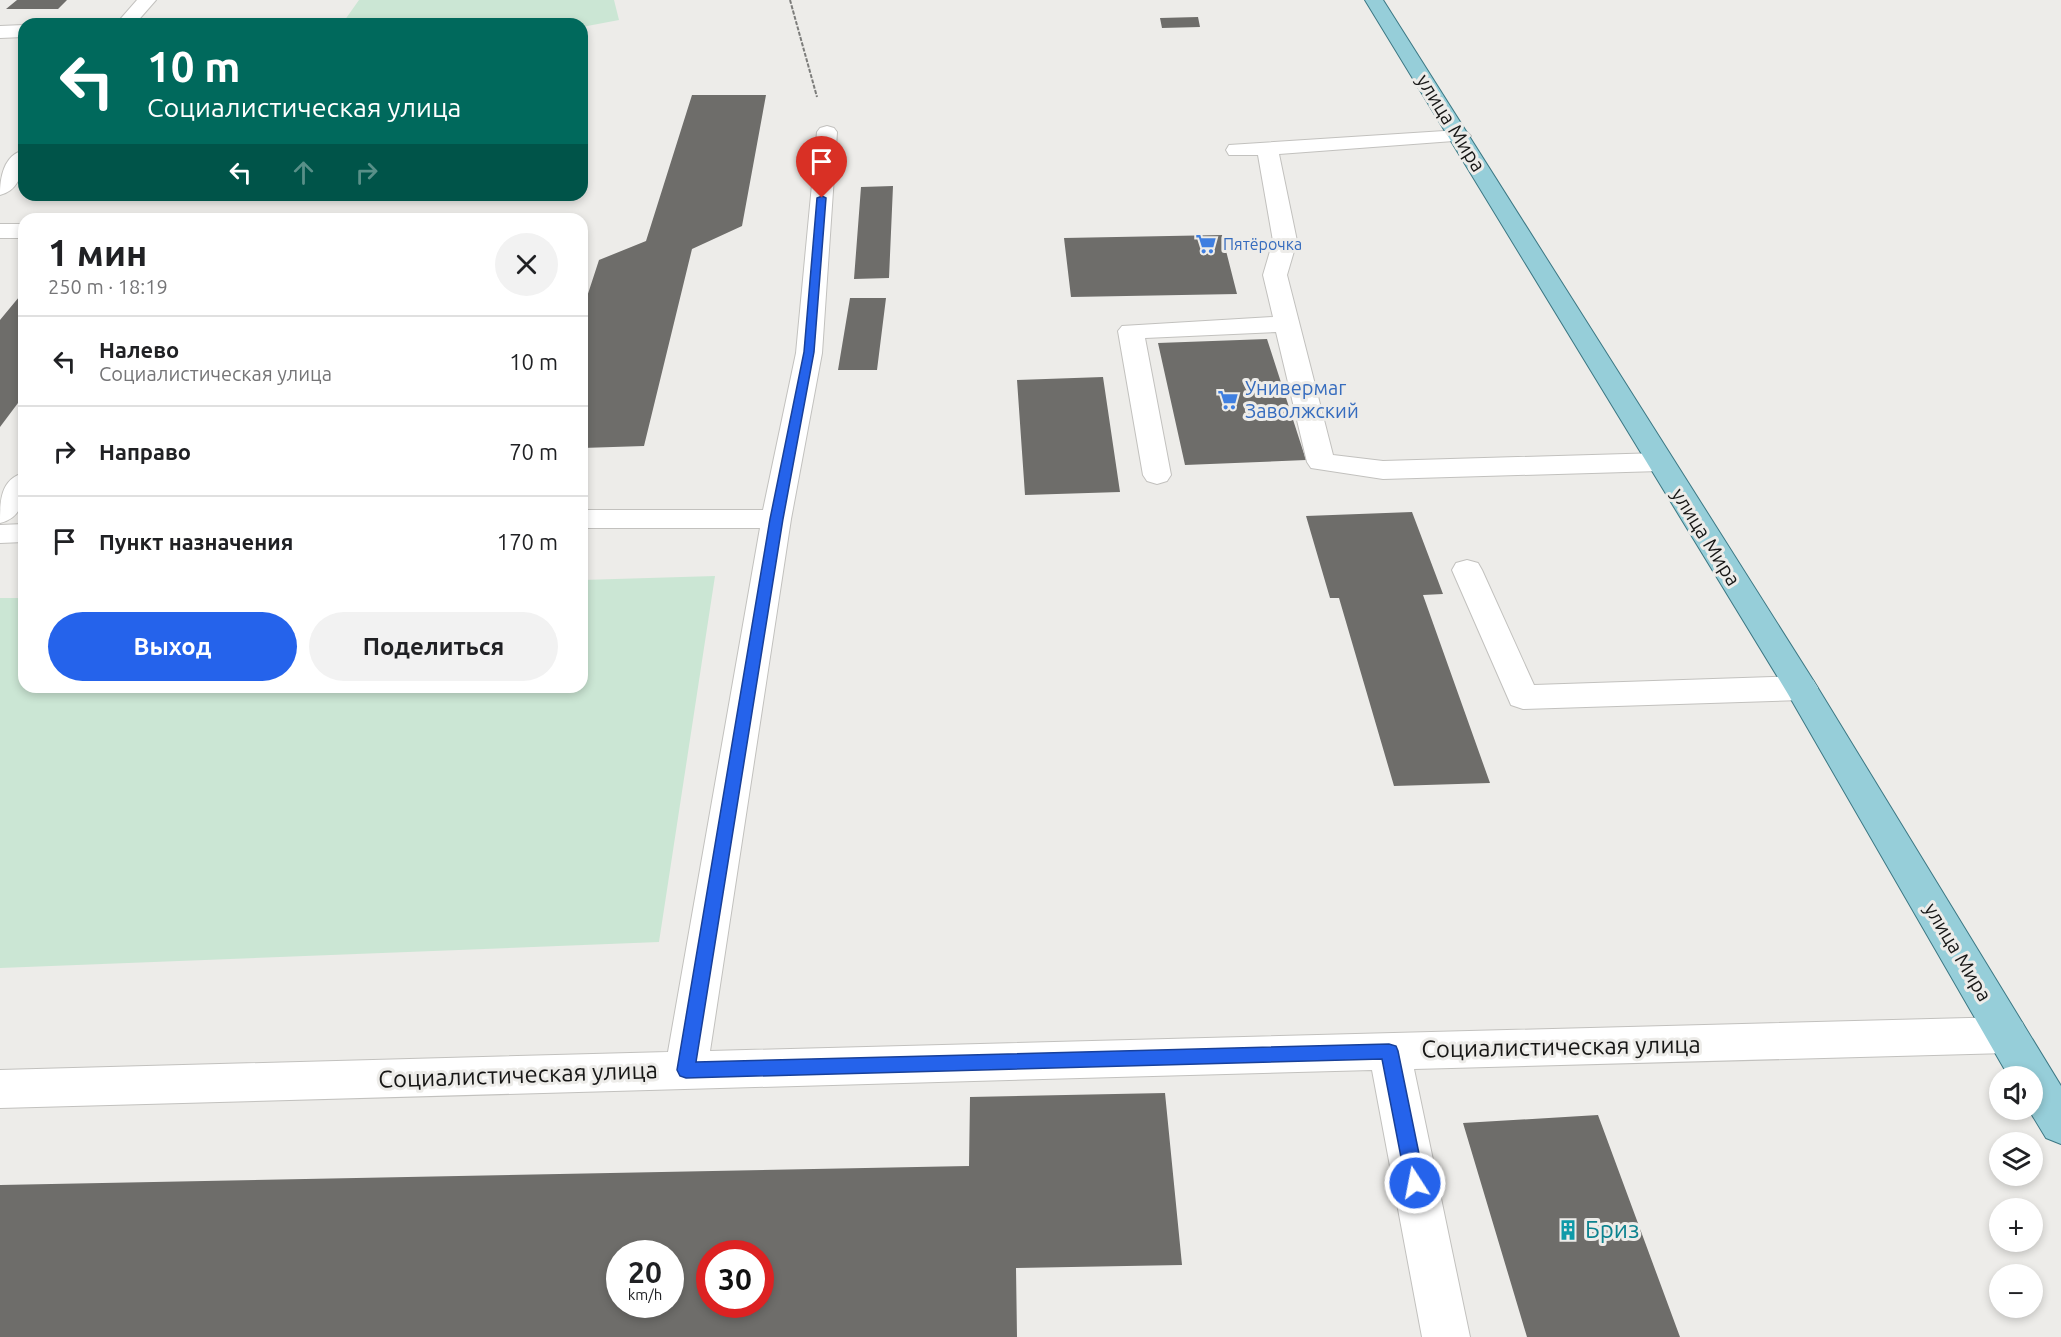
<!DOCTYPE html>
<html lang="ru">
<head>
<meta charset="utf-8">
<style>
	body { margin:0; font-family:Ubuntu,sans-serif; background:#f2f2f2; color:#202124; height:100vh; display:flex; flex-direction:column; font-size:22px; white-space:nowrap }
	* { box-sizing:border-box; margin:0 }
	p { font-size:20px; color:#757577 }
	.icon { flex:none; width:33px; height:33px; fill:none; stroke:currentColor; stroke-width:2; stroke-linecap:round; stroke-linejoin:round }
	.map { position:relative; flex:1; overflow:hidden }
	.drawer { position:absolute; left:18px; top:213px; width:570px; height:480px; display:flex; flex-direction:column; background:#fff; border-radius:18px; box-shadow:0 3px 9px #0003 }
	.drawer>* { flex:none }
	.guide { position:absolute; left:18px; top:18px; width:570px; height:183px; border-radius:18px; box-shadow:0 3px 9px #0003; background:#00695c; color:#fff; overflow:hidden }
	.buttons { position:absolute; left:1989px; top:1066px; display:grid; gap:12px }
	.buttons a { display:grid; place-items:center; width:54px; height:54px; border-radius:50%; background:#fff; box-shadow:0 3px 9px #0003; font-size:30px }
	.speed { position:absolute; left:606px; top:1240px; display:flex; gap:12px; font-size:30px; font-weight:700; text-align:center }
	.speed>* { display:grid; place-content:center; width:78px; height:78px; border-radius:50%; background:#fff; box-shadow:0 3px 9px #0003; line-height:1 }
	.speed small { font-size:15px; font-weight:400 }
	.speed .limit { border:9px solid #d22; background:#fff; color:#111 }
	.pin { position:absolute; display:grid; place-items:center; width:51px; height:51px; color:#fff; margin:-62px -26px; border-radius:50% 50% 50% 0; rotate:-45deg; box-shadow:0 0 6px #0007 }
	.pin .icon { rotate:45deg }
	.me { position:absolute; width:66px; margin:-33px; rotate:349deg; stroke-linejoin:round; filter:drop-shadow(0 0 4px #0008) }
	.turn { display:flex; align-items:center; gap:21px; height:126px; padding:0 30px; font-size:27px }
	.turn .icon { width:78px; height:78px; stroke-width:2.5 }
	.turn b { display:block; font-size:42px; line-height:51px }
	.lanes { display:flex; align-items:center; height:57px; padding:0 30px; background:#0003; justify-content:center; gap:30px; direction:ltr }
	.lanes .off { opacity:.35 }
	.round { display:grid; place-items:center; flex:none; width:63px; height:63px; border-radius:32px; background:#f2f2f2 }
	.summary { display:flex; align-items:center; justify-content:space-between; height:102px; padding:0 30px }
	h1 { font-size:36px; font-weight:700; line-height:45px }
	.button { display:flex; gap:12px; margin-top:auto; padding:12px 30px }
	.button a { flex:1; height:69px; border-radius:36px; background:#2563eb; color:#fff; font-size:24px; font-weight:700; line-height:69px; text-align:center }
	.button a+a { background:#f2f2f2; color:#202124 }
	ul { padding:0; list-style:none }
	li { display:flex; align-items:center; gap:18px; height:90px; padding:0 30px; border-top:2px solid #e0e0e0 }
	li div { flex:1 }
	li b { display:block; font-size:22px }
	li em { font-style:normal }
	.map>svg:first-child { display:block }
	.green { fill:#cbe6d4 }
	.building { fill:#6e6d6a; fill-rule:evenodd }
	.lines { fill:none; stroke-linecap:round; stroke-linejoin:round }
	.minor-casing { stroke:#c2c1be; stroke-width:2 }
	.major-casing { stroke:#3c7884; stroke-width:2 }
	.path { stroke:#7d7d7b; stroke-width:2; stroke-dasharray:4 1.5; stroke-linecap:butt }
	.minor { fill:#fff; fill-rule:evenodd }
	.major { fill:#96ced9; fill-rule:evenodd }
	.route { fill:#2563eb; stroke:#184099; stroke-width:1.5 }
	.labels { text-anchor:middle; stroke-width:6; stroke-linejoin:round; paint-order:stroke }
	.far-shop-label { font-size:16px; fill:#366cbe; stroke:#edece9; text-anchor:start }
	.street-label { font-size:20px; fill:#171716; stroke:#edece9 }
	.shop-label { font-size:20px; fill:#366cbe; stroke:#edece9; text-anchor:start }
	.near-street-label { font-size:24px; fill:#171716; stroke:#edece9 }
	.near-culture-label { font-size:24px; fill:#0d838f; stroke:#edece9; text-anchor:start }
</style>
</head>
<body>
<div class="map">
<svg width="2061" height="1337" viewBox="0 0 2061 1337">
	<rect width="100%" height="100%" fill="#edece9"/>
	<path class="green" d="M 359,0 L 614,0 L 619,20 L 582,27 L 582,24 L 342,24 Z
		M 715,576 L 659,942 L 0,968 L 0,598 L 24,598 L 24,687 L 582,687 L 582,580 Z"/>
	<path class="building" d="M 17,0 L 67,0 L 58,9 L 6,9 Z
		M 1198,17 L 1200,27 L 1162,28 L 1160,18 Z
		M 692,95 L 766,95 L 742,226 L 692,249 L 644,446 L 582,448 L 582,312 L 599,260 L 646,241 Z
		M 893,186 L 889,278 L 854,279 L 861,187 Z
		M 1222,235 L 1237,294 L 1071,297 L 1064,238 Z
		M 24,291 L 24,395 L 0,427 L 0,320 Z
		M 850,298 L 886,298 L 877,370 L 838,370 Z
		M 1267,339 L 1306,460 L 1185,465 L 1158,343 Z
		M 1103,377 L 1120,492 L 1025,495 L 1017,380 Z
		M 1412,512 L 1443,594 L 1423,595 L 1490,783 L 1394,786 L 1339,598 L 1330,598 L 1306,516 Z
		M 1165,1093 L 1182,1265 L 1016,1268 L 1017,1337 L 0,1337 L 0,1185 L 969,1166 L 970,1097 ZM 620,1254 L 670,1254 L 670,1305 L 620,1305 ZM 710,1254 L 760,1254 L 760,1305 L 710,1305 Z
		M 1598,1115 L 1680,1337 L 1527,1337 L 1463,1123 Z"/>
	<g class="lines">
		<g class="minor-casing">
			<path id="minor" d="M 137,0 L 156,0 L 135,24 L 116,24 Z
				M 24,25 L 24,37 L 0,38 L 0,26 Z
				M 827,126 L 834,128 L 837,132 L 822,353 L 791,519 L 710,1051 L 2007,1017 L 2022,1022 L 2028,1035 L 2022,1048 L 2007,1053 L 1414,1069 L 1470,1337 L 1422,1337 L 1372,1070 L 0,1108 L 0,1070 L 668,1052 L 760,528 L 582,528 L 582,510 L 763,510 L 796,353 L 817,132 L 820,128 Z
				M 1460,130 L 1467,132 L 1471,136 L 1467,140 L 1279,154 L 1297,241 L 1287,275 L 1333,455 L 1383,461 L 1660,453 L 1670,456 L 1674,462 L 1670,468 L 1660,471 L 1383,479 L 1311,468 L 1307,462 L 1276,332 L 1145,338 L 1171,475 L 1167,481 L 1157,484 L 1147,481 L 1143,475 L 1118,331 L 1122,326 L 1273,317 L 1263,275 L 1273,241 L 1258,155 L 1229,155 L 1226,150 L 1229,145 Z
				M 24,150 C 24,168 21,190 0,195 C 0,177 4,155 24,150 Z
				M 0,224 L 24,224 L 24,238 L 0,238 Z
				M 24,473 C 24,495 25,517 0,523 C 0,502 0,479 24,473 Z
				M 24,524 L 24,542 L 0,543 L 0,525 Z
				M 1467,560 L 1478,563 L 1482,570 L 1534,685 L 1801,676 L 1813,680 L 1818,688 L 1813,696 L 1801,700 L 1523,709 L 1511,705 L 1452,570 L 1456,563 Z"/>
		</g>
		<g class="major-casing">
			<path id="major" d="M 1365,0 L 1383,0 L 1813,680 L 2061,1086 L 2061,1144 L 2046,1138 L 2029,1110 L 2032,1110 L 2032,1077 L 2009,1077 L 1788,694 Z"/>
		</g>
		<path class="path" d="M 790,0 L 817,97"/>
		<use href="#minor" class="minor"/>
		<use href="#major" class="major"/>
	</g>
	<path class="route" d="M 822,196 L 826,198 L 814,352 L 783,519 L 696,1062 L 1389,1044 L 1396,1046 L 1398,1051 L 1425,1183 L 1422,1189 L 1415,1192 L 1409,1189 L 1406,1183 L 1382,1059 L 686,1078 L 680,1076 L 677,1070 L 770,519 L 804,352 L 817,198 Z"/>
	<defs>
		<g id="supermarket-bare" transform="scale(1.62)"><path d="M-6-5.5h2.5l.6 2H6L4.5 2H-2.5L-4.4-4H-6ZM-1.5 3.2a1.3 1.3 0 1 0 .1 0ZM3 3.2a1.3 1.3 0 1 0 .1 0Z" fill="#3f7fe0" stroke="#edece9" stroke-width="2.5" paint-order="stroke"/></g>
		<g id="building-bare" transform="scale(1.62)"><path d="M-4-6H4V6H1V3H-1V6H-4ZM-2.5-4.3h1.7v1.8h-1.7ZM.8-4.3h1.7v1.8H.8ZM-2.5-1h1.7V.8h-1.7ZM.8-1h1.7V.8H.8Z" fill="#0f9aa8" stroke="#edece9" stroke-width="2.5" paint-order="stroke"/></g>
	</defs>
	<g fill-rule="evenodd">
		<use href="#supermarket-bare" x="1206" y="244"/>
		<use href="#supermarket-bare" x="1228" y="400"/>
		<use href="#building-bare" x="1568" y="1230"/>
	</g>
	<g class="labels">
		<g class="far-shop-label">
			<text x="1223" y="250">Пятёрочка</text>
		</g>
		<g class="street-label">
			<text transform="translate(1451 123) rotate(58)" y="7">улица Мира</text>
			<text transform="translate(1706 537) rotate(58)" y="7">улица Мира</text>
			<text transform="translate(1958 952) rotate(59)" y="7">улица Мира</text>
		</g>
		<g class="shop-label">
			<text x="1245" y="395">Универмаг<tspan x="1245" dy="23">Заволжский</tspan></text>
		</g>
		<g class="near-street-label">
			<text transform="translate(1561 1047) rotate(-1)" y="8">Социалистическая улица</text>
			<text transform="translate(518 1075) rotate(-2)" y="8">Социалистическая улица</text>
		</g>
		<g class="near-culture-label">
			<text x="1585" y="1238">Бриз</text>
		</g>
	</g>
</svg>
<div class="buttons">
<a><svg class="icon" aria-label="sound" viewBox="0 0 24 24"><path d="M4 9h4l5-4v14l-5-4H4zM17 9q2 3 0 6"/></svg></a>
<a><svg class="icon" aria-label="layers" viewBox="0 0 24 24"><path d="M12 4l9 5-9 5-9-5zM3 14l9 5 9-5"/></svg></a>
<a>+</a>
<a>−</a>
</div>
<div class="speed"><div>20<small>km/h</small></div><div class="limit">30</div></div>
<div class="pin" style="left:822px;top:198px;background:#d93025"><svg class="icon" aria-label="arrive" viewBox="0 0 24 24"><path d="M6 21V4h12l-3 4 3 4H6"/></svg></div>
<svg class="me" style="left:1415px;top:1183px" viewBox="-20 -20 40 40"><circle r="17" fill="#2563eb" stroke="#fff" stroke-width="3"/><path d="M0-11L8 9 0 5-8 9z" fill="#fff"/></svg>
<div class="guide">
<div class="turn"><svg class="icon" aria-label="left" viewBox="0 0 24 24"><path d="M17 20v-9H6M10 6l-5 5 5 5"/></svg><div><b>10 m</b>Социалистическая улица</div></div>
<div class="lanes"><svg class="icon" aria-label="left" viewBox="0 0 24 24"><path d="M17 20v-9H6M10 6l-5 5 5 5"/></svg><svg class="icon off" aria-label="ahead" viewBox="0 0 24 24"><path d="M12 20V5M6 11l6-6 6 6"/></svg><svg class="icon off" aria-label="right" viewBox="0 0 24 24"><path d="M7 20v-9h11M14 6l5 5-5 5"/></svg></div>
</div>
<section class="drawer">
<div class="summary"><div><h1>1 мин</h1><p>250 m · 18:19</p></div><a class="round"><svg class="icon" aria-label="close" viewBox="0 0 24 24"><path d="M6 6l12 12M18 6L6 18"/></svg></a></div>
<ul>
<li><svg class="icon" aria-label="left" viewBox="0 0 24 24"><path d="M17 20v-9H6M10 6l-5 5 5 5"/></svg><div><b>Налево</b><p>Социалистическая улица</p></div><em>10 m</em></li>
<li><svg class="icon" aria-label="right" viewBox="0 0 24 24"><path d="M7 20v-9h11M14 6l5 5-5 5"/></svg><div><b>Направо</b></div><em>70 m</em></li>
<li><svg class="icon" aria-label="arrive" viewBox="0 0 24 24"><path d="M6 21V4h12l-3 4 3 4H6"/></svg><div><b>Пункт назначения</b></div><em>170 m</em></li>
</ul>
<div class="button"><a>Выход</a><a>Поделиться</a></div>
</section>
</div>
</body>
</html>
